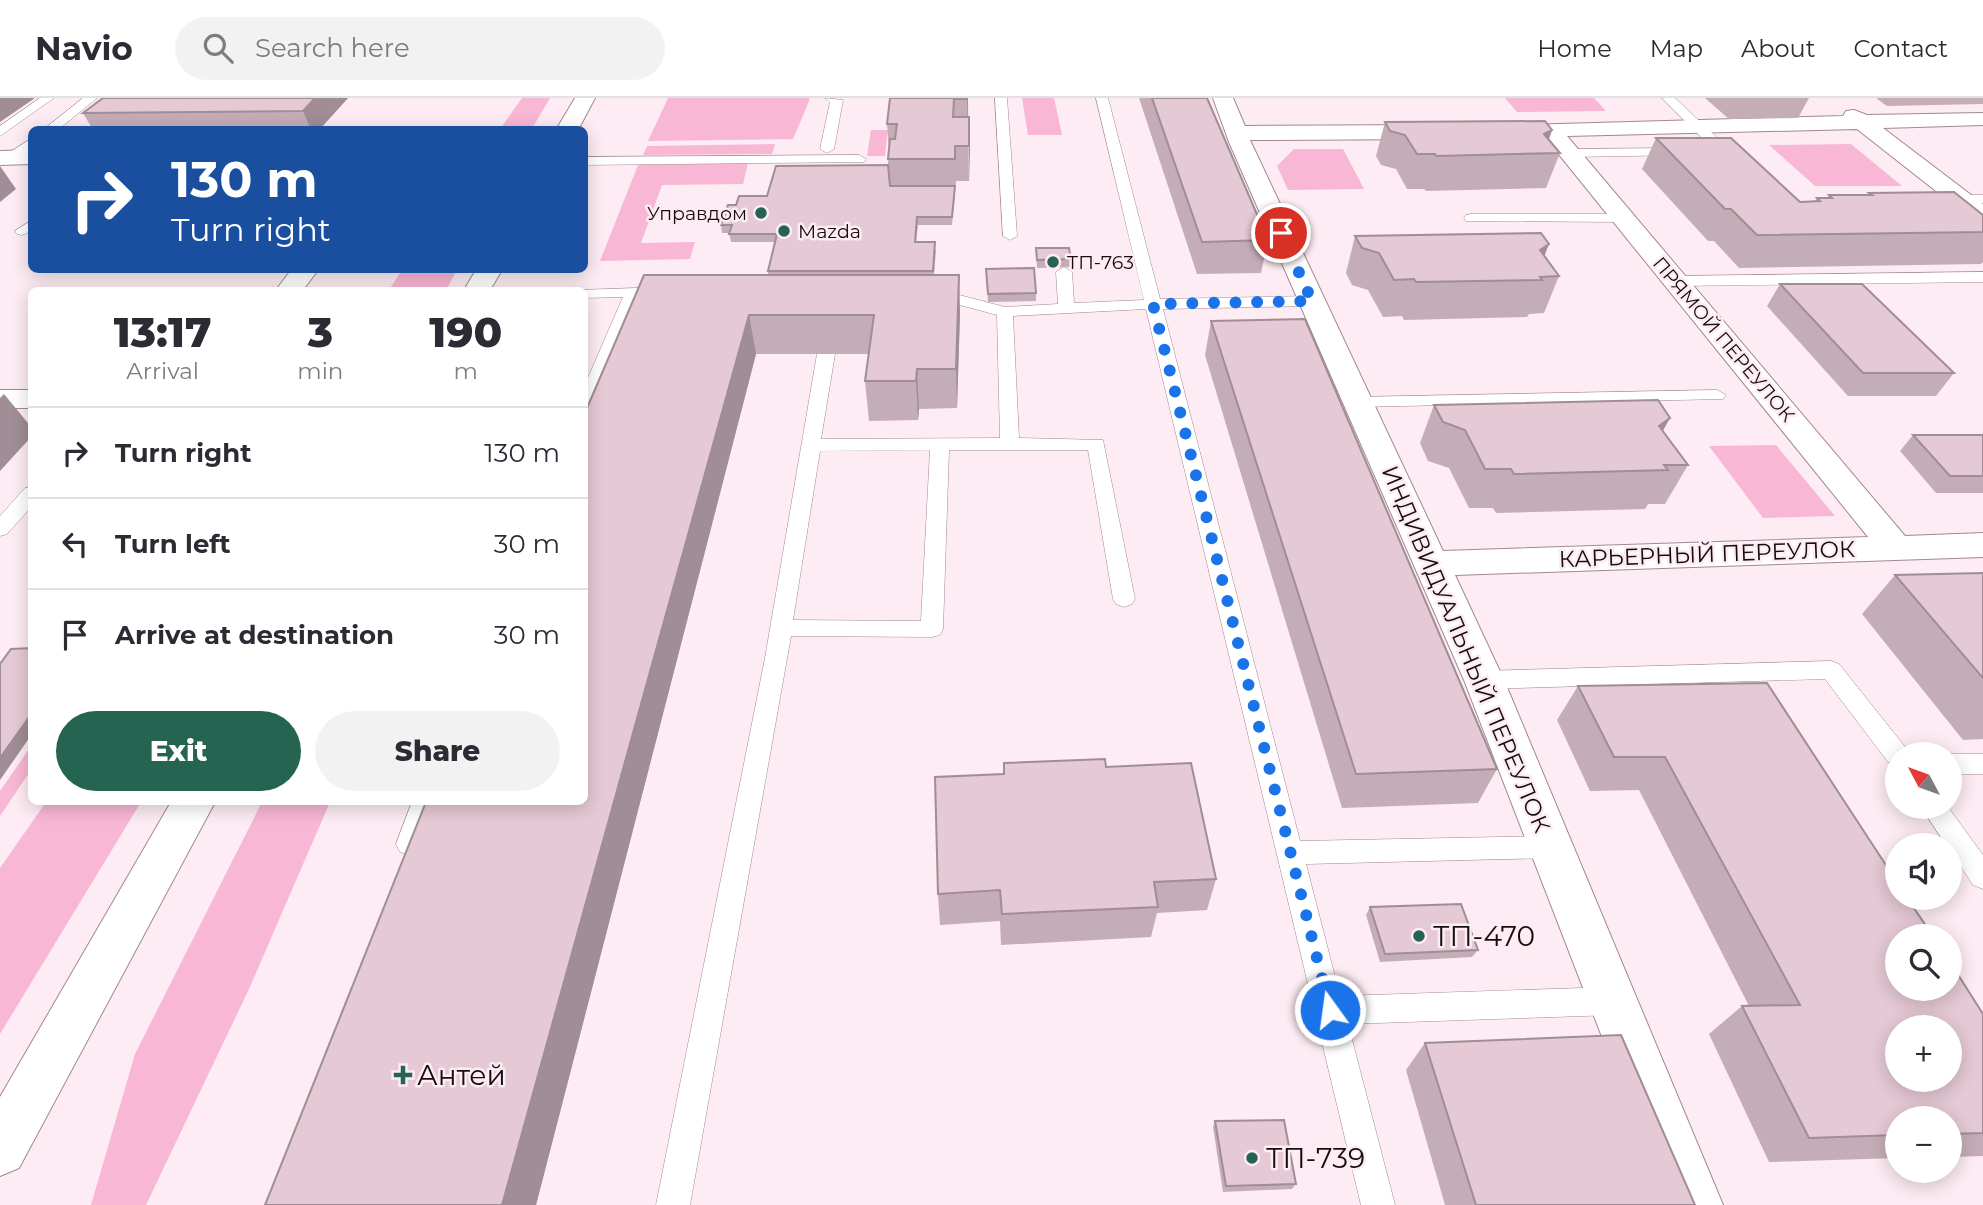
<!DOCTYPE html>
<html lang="en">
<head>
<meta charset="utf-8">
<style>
	body { margin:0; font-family:Montserrat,sans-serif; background:#f2f2f3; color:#2b2b33; height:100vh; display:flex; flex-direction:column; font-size:26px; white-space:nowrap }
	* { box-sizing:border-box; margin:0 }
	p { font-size:23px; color:#7c7c81 }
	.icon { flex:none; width:38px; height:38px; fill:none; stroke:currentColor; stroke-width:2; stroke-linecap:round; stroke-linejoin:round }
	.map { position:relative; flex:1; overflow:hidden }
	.details { position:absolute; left:28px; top:189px; width:560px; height:518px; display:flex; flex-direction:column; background:#fff; border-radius:10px; box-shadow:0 4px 18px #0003 }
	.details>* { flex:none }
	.guide { position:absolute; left:28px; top:28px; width:560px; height:147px; border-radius:10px; box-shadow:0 4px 18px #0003; background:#1a4fa0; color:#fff; overflow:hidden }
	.needle { width:46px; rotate:311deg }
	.buttons { position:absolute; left:1885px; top:644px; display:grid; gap:14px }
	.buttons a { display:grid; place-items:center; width:77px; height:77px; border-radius:50%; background:#fff; box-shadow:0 4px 18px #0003; font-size:35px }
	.pin { position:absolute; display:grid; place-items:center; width:60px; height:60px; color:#fff; margin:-30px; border:4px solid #fff; border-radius:50%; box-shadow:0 2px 7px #0007 }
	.me { position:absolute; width:77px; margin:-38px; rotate:346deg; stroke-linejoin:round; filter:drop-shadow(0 0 5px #0008) }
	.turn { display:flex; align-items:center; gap:24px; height:147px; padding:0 28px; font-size:32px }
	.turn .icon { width:91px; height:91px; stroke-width:2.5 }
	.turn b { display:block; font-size:49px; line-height:60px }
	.eta { display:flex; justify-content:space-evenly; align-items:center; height:119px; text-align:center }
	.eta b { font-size:42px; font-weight:800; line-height:49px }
	.action { display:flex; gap:14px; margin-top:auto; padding:14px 28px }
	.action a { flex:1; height:80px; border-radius:42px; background:#256451; color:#fff; font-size:28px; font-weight:800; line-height:80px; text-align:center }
	.action a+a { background:#f2f2f3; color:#2b2b33 }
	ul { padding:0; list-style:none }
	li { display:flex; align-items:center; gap:21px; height:91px; padding:0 28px; border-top:2px solid #e1e1e2 }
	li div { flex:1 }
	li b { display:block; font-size:26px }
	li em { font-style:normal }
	header { display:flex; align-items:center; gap:42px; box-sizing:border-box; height:98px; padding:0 35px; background:#fff; border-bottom:2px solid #e1e1e2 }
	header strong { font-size:33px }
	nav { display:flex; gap:38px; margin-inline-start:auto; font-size:24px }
	.search { width:490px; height:63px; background:#f2f2f3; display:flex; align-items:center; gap:18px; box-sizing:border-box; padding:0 24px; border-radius:38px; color:#7c7c81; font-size:26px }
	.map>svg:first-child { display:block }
	.green { fill:#f8b7d5 }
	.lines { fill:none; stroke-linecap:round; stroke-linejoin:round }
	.service-casing { stroke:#a28893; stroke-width:1 }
	.minor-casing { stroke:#a28893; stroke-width:2 }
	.secondary-casing { stroke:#a28893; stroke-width:2 }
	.service { fill:#fff; fill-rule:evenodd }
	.minor { fill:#fff; fill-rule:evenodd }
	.secondary { fill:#fff; fill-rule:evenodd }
	.wall { fill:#c5adb7 }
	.shaded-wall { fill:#a08d95 }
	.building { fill:#e5c9d5; stroke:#a08d95; stroke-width:2; fill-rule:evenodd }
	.route { stroke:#1a73e8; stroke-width:12; stroke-dasharray:0 21.6 }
	.poi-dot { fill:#256451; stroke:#fdecf3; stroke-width:2.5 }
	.labels { text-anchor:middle; stroke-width:5; stroke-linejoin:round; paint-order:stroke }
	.far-poi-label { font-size:19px; fill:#160d11; stroke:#fdecf3; text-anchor:start }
	.far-street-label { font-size:19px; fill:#160d11; stroke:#fdecf3 }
	.street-label { font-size:23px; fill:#160d11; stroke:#fdecf3 }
	.near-poi-label { font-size:28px; fill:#160d11; stroke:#fdecf3; text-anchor:start }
</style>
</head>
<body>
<header>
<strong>Navio</strong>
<div class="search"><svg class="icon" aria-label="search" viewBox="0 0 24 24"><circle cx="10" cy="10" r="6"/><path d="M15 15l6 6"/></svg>Search here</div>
<nav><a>Home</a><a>Map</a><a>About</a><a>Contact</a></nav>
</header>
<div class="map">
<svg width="1983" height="1107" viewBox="0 0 1983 1107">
	<rect width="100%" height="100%" fill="#fdecf3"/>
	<path class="green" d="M 522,0 L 550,0 L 533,29 L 500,31 Z
		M 668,0 L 807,0 L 810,1 L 793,41 L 648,43 Z
		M 1022,0 L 1054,0 L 1062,37 L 1028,37 Z
		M 1505,0 L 1594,0 L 1606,13 L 1517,14 Z
		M 871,32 L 888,32 L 885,58 L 867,58 Z
		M 775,46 L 772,56 L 643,57 L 647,48 Z
		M 1851,46 L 1902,88 L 1815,88 L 1769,47 Z
		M 1294,51 L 1343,51 L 1364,91 L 1288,92 L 1277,68 Z
		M 748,65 L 743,86 L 662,87 L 641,145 L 695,144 L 690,161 L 600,163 L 638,67 Z
		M 402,172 L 457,172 L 446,192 L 389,192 Z
		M 1776,347 L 1835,418 L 1763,420 L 1709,348 Z
		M 31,648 L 31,672 L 0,718 L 0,693 Z
		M 46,704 L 141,704 L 0,936 L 0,770 Z
		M 262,704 L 330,704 L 249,891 L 146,1107 L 91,1107 L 135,956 Z"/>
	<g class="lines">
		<g class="service-casing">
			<path id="service" d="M 40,0 L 54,0 L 0,38 L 0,28 Z
				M 83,0 L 97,0 L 58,32 L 43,32 Z
				M 825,0 L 843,2 L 834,51 L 827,55 L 820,51 L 830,4 Z
				M 995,0 L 1007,0 L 1017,138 L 1010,142 L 1003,138 Z
				M 1096,0 L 1108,0 L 1160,201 L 1312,198 L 1320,203 L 1312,208 L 1163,211 L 1300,743 L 1551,738 L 1560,741 L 1564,749 L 1560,757 L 1551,760 L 1306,766 L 1340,898 L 1613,889 L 1623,893 L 1628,903 L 1623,913 L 1613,917 L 1348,926 L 1395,1107 L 1361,1107 L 1146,211 L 1013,218 L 1019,340 L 1103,342 L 1135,501 L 1132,506 L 1124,509 L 1116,506 L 1113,501 L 1088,352 L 949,352 L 943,531 L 940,537 L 932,539 L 791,538 L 690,1107 L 656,1107 L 765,560 L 817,256 L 826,251 L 835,256 L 821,341 L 1000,340 L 997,217 L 923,197 L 921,194 L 929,189 L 1005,209 L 1058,206 L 1056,174 L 1064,169 L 1072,174 L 1074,205 L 1144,202 ZM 930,352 L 921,523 L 793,522 L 820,353 Z
				M 1662,0 L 1675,0 L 1729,51 L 1729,57 L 1719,57 Z
				M 32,40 L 32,51 L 16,63 L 6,63 L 6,57 Z
				M 1681,50 L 1688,54 L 1686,57 L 1569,59 L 1562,55 L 1569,51 Z
				M 859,57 L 866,61 L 864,64 L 584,67 L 584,59 Z
				M 1961,97 L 1983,97 L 1983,105 L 1956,104 L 1954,101 Z
				M 1471,116 L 1622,116 L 1629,120 L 1622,124 L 1466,123 L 1464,120 L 1466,117 Z
				M 32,122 L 32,133 L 22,137 L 17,136 L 15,133 Z
				M 1983,174 L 1983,184 L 1675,188 L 1667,183 L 1675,178 Z
				M 668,189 L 676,194 L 674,197 L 639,199 L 593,312 L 584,317 L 584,289 L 623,199 L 584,200 L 584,192 L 578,192 Z
				M 1717,292 L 1726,297 L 1723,301 L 1357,309 L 1348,304 L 1357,299 Z
				M 32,389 L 32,408 L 7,436 L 0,438 L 0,418 L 25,390 Z
				M 1831,563 L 1839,566 L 1906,650 L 1909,656 L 1897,656 L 1897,667 L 1888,664 L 1825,581 L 1484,591 L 1476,588 L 1472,582 L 1476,576 L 1484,573 Z
				M 1950,656 L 1983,656 L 1983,676 L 1950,676 Z
				M 412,704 L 438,704 L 418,754 L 409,757 L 400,754 L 396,746 Z
				M 1921,709 L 1948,709 L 1983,757 L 1983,791 L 1973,787 L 1950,752 L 1950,747 L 1946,747 Z"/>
		</g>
		<g class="minor-casing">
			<path id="minor" d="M 1213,0 L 1233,0 L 1245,28 L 1435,27 L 1443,29 L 1446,34 L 1443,39 L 1435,41 L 1250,42 L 1443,453 L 1868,439 L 1544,38 L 1491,38 L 1488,33 L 1491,28 L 1843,18 L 1846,13 L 1854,12 L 1867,17 L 1983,15 L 1983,27 L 1883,30 L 1983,106 L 1983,125 L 1974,123 L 1857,31 L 1567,38 L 1905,438 L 1983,435 L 1983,459 L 1455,477 L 1504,582 L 1723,1107 L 1667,1107 L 1464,582 L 1229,44 Z
				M 32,52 L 32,66 L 0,67 L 0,53 Z
				M 291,172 L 318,172 L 303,192 L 276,192 Z
				M 0,292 L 32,292 L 32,310 L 0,310 Z"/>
		</g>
		<g class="secondary-casing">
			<path id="secondary" d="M 575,0 L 595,0 L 578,32 L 556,32 Z
				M 476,172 L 502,172 L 490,192 L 464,192 Z
				M 171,704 L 215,704 L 19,1070 L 0,1078 L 0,999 Z"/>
		</g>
		<use href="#service" class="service"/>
		<use href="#minor" class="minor"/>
		<use href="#secondary" class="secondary"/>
	</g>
	<path class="wall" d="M 97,0 L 348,0 L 319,32 L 93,32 L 83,15 L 103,0 Z
		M 889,0 L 968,0 L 969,83 L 956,83 L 952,127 L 918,127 L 916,144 L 936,152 L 934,177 L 960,215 L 957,310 L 919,311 L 918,322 L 869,323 L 865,283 L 869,256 L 756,256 L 536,1107 L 265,1107 L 584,317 L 768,177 L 768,173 L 775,144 L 731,144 L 729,135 L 722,135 L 721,127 L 736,107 L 888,67 L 889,53 L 887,26 L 890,1 Z
		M 1139,0 L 1207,0 L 1268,142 L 1261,175 L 1197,176 Z
		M 1705,0 L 1809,0 L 1798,20 L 1729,21 Z
		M 1876,0 L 1983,0 L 1983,6 L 1887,8 Z
		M 1385,24 L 1552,32 L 1549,42 L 1560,55 L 1546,90 L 1426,93 L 1424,91 L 1407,91 L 1396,71 L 1381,67 L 1376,58 Z
		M 1656,40 L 1800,104 L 1815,103 L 1817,100 L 1827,100 L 1829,97 L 1867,97 L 1869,95 L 1983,117 L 1983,164 L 1981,166 L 1739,170 L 1714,143 L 1708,143 L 1642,71 Z
		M 1355,138 L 1544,158 L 1559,178 L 1544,215 L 1529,216 L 1527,219 L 1404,222 L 1402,218 L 1383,219 L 1368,192 L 1352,187 L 1346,175 Z
		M 1036,150 L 1071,161 L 1071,169 L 1037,170 Z
		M 986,171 L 1036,195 L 1036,203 L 988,204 Z
		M 1780,186 L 1954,275 L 1936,298 L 1848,298 L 1767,208 Z
		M 1211,223 L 1497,671 L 1478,705 L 1342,710 L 1205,257 Z
		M 1434,307 L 1663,333 L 1688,367 L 1665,406 L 1648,406 L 1645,411 L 1496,415 L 1493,410 L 1469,410 L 1449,370 L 1428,363 L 1420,345 Z
		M 1913,337 L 1983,337 L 1983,395 L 1936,395 L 1900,353 Z
		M 1983,475 L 1983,641 L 1963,642 L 1862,516 L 1895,477 Z
		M 1578,588 L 1983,916 L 1983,1058 L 1950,1059 L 1950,1020 L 1897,1020 L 1897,1060 L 1769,1064 L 1709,936 L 1742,908 L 1749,908 L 1639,692 L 1590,693 L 1557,622 Z
		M 1004,665 L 1106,669 L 1216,781 L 1207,812 L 1157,815 L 1151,839 L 1001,847 L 1000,823 L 940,827 L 938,796 L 1004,676 Z
		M 1370,809 L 1478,852 L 1472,859 L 1380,864 L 1366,817 Z
		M 1425,945 L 1695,1107 L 1445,1107 L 1406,972 Z
		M 1215,1023 L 1296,1086 L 1292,1091 L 1223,1094 L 1213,1029 Z"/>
	<path class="shaded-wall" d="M 0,0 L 35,0 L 0,24 Z
		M 315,0 L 348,0 L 319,32 L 311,32 L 303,13 Z
		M 967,0 L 968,0 L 968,34 Z
		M 969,19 L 970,52 L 969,83 Z
		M 1552,32 L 1543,56 L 1544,36 Z
		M 0,68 L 16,91 L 0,104 Z
		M 1549,146 L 1535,182 L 1540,152 Z
		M 959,177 L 960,215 L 957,310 L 956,271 Z
		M 749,217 L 756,256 L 536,1107 L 502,1107 Z
		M 917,271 L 919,311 L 918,322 L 916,283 Z
		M 4,296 L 32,330 L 32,338 L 0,373 L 0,300 Z
		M 1670,320 L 1649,358 L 1659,328 Z
		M 32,615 L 32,636 L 0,682 L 0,660 Z"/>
	<path class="building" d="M 103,0 L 315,0 L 303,13 L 83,15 Z
		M 890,0 L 967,0 L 967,1 L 954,1 L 953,19 L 969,19 L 969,48 L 955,48 L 955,61 L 888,61 L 890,41 L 895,41 L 897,26 L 887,26 Z
		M 1152,0 L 1207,0 L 1268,142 L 1202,144 Z
		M 1545,23 L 1552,32 L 1544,36 L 1560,55 L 1436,58 L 1435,56 L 1417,56 L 1405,37 L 1390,33 L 1385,24 Z
		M 1656,40 L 1731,40 L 1800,104 L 1820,103 L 1817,100 L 1832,100 L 1829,97 L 1872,97 L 1869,95 L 1954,94 L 1983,117 L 1983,134 L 1757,137 L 1731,111 L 1725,111 Z
		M 888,67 L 890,88 L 955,88 L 952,119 L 917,119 L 915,144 L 935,144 L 933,173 L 768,173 L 777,136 L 729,136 L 732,127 L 721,127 L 728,107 L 736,107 L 739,98 L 767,98 L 776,68 Z
		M 1541,135 L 1549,146 L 1540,152 L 1559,178 L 1540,179 L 1542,182 L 1416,184 L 1414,181 L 1394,182 L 1379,155 L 1362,150 L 1355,138 Z
		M 1036,150 L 1069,150 L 1071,161 L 1037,162 Z
		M 1034,170 L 1036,195 L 988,196 L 986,171 Z
		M 644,177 L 959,177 L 956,271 L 917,271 L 916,283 L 865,283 L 874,217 L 749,217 L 502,1107 L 265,1107 L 426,704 L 584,704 L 584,317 Z
		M 1780,186 L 1862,186 L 1954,275 L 1863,275 Z
		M 1305,221 L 1497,671 L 1356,676 L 1211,223 Z
		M 1658,302 L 1670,320 L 1659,328 L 1688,367 L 1664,367 L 1668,372 L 1514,376 L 1511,371 L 1485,371 L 1465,332 L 1443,324 L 1434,307 Z
		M 1913,337 L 1983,337 L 1983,378 L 1950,378 Z
		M 1983,475 L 1983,580 L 1895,477 Z
		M 32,550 L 32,615 L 0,660 L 0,566 L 11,551 Z
		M 1767,585 L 1897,784 L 1897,800 L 1907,800 L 1933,838 L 1897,838 L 1897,891 L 1950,891 L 1950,864 L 1983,916 L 1983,1035 L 1950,1036 L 1950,1020 L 1897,1020 L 1897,1037 L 1809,1040 L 1742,908 L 1800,907 L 1665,659 L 1614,659 L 1578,588 ZM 1897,929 L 1950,929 L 1950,982 L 1897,982 Z
		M 1105,661 L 1106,669 L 1191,665 L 1216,781 L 1154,784 L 1158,809 L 1002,816 L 1000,792 L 938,796 L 935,679 L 1004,676 L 1004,665 Z
		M 1461,806 L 1478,852 L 1385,856 L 1370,809 Z
		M 1621,937 L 1695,1107 L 1476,1107 L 1425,945 Z
		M 1284,1022 L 1296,1086 L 1226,1088 L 1215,1023 Z"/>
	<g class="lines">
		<path class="route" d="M 1281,135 L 1312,203 L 1153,206 L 1330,912"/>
	</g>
	<g class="poi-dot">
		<circle cx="761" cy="115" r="7"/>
		<circle cx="784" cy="133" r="7"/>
		<circle cx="1053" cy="164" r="7"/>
		<circle cx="1419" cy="838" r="7"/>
		<path d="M399.5 966.5h7v7h7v7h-7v7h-7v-7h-7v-7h7z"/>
		<circle cx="1252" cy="1060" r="7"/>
	</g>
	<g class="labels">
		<g class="far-poi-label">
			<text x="747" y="122" text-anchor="end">Управдом</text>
			<text x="798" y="140">Mazda</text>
			<text x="1067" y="171">ТП-763</text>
		</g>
		<g class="far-street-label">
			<text transform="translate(1724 241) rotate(50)" y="7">ПРЯМОЙ ПЕРЕУЛОК</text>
		</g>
		<g class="street-label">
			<text transform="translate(1707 456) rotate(-2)" y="8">КАРЬЕРНЫЙ ПЕРЕУЛОК</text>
			<text transform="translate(1466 551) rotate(67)" y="8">ИНДИВИДУАЛЬНЫЙ ПЕРЕУЛОК</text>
		</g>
		<g class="near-poi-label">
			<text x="1433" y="848">ТП-470</text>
			<text x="417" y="987">Антей</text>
			<text x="1266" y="1070">ТП-739</text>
		</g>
	</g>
</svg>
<div class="buttons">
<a><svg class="needle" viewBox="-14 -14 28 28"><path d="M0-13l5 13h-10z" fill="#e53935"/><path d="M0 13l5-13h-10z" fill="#7c7c81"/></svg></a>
<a><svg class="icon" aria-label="sound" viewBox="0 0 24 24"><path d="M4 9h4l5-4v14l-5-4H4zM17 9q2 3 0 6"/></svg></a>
<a><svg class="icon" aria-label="search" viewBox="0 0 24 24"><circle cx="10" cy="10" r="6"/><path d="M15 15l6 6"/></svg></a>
<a>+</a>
<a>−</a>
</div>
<div class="pin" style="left:1281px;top:135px;background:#d93025"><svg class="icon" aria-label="arrive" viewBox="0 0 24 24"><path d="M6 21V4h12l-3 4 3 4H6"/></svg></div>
<svg class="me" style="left:1330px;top:912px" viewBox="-20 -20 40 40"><circle r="17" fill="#1a73e8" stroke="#fff" stroke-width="3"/><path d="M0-11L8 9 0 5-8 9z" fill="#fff"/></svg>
<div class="guide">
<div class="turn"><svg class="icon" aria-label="right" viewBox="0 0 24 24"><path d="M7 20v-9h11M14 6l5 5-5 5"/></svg><div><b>130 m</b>Turn right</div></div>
</div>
<section class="details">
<div class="eta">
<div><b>13:17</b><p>Arrival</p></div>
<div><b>3</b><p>min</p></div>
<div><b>190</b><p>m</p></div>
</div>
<ul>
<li><svg class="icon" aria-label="right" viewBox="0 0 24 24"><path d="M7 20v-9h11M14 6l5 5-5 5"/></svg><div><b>Turn right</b></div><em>130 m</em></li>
<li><svg class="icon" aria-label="left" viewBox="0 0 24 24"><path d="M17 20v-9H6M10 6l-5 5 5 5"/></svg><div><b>Turn left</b></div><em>30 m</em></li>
<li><svg class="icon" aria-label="arrive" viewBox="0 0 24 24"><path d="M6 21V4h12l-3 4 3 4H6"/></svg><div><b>Arrive at destination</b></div><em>30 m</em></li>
</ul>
<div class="action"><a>Exit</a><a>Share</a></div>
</section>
</div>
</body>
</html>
